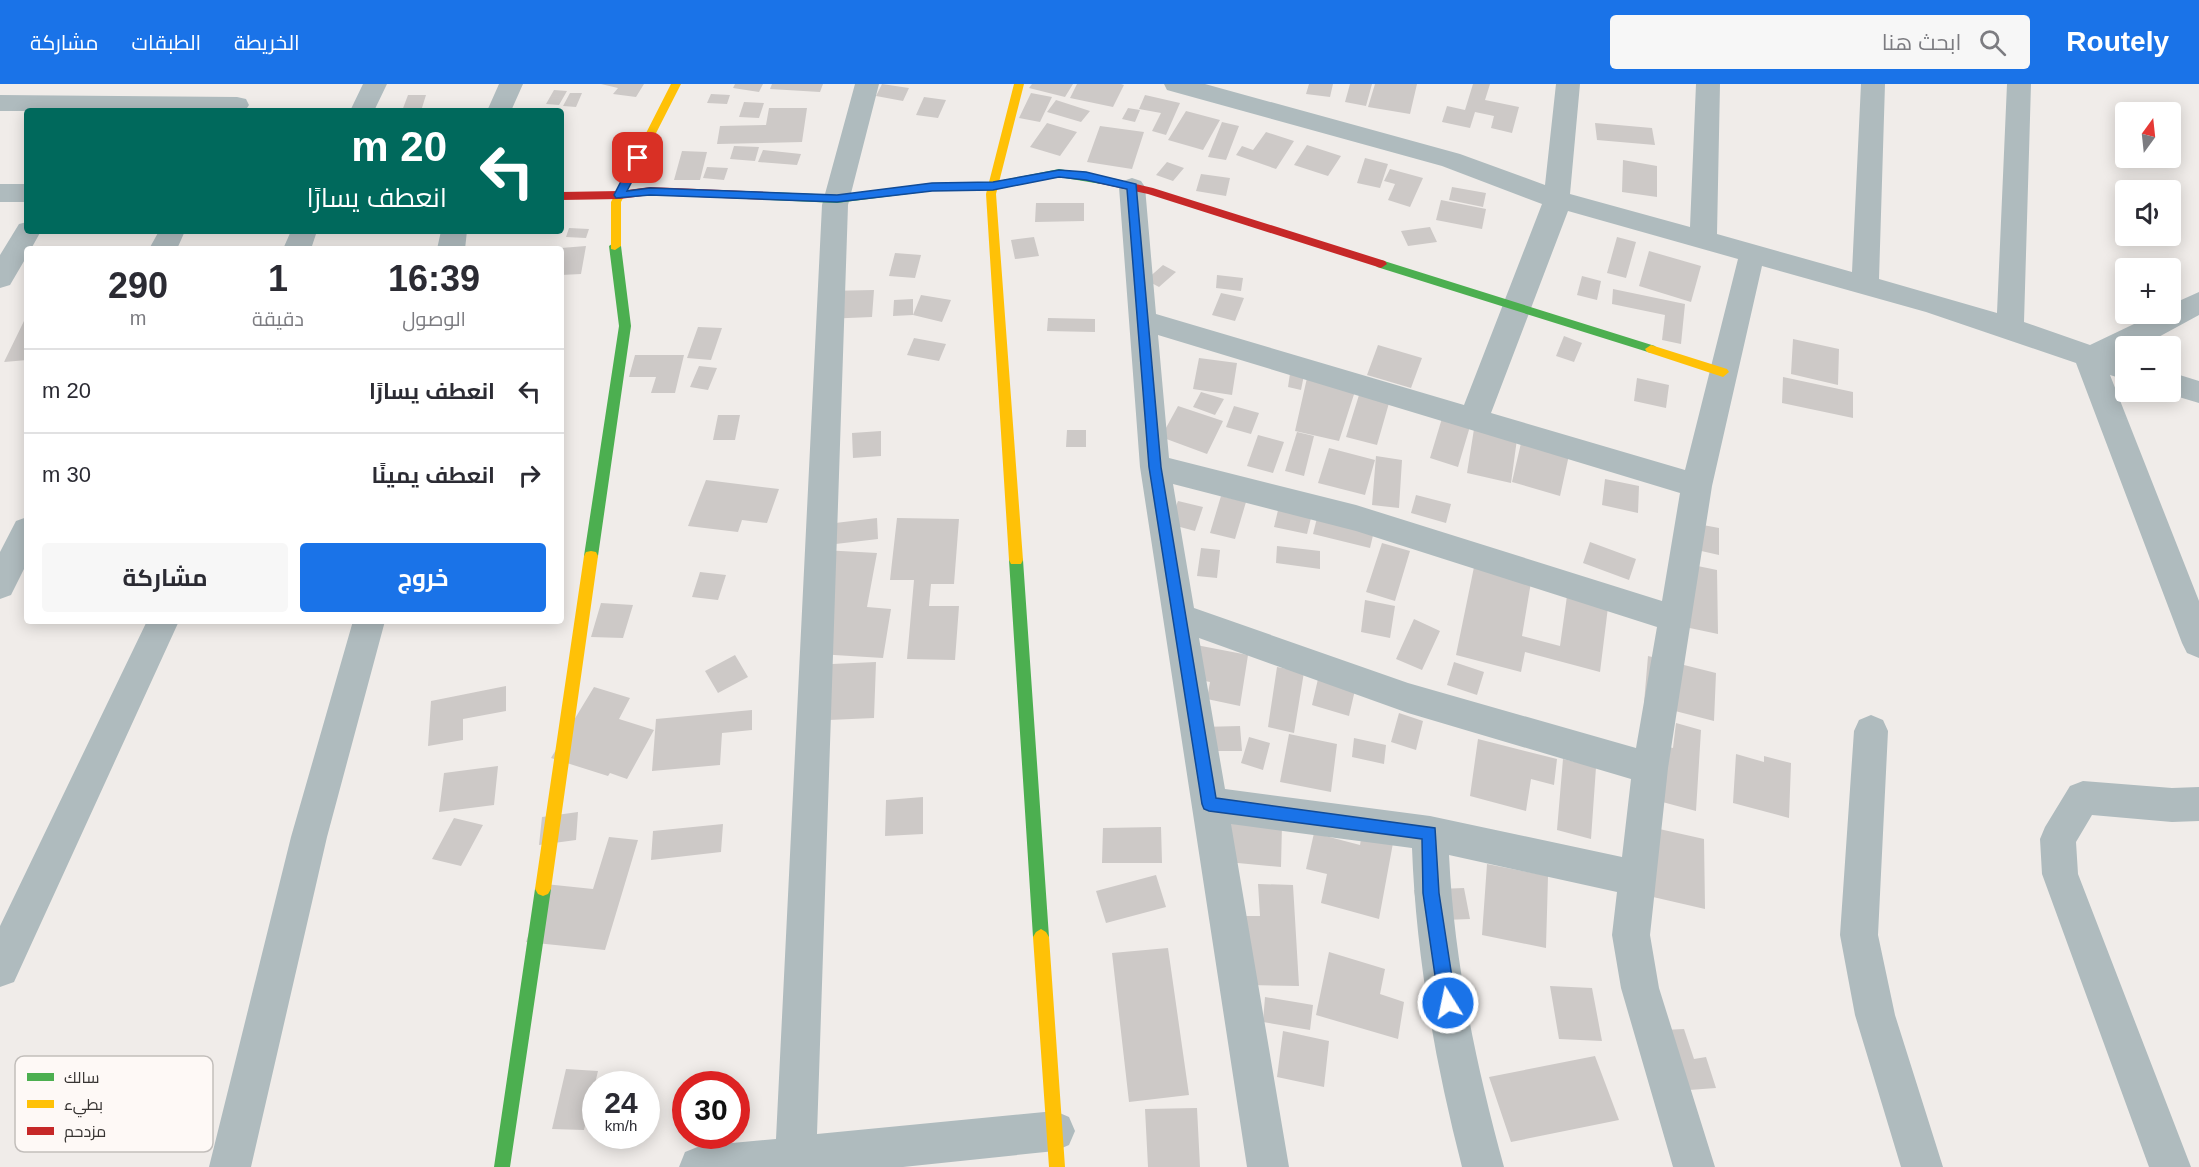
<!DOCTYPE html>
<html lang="ar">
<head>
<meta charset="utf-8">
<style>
	body { margin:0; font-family:Arial,Cairo,sans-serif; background:#f7f7f7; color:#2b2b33; direction:rtl; height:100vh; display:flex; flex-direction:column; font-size:22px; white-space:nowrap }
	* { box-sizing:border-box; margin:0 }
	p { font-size:20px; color:#7c7c81 }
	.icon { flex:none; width:33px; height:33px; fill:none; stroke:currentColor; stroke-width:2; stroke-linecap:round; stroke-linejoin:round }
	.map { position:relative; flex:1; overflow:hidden; direction:ltr }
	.sheet { position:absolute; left:24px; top:162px; width:540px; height:378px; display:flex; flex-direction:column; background:#fff; border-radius:6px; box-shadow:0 3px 15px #0003; direction:rtl }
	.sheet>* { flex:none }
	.top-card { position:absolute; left:24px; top:24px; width:540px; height:126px; border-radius:6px; box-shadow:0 3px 15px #0003; direction:rtl; background:#00695c; color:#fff; overflow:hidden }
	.needle { width:39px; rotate:15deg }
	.controls { position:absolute; left:2115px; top:18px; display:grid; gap:12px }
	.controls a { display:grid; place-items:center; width:66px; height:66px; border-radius:6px; background:#fff; box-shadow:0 3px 15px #0003; font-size:30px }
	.speed { position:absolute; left:582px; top:987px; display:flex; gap:12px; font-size:30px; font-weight:700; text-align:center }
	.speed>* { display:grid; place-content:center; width:78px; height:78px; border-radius:50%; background:#fff; box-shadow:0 3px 15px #0003; line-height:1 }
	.speed small { font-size:15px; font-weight:400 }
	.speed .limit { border:9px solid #d22; background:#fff; color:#111 }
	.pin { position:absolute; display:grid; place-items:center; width:51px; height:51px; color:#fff; margin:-26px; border-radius:12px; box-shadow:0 3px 9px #0006 }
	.me { position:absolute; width:66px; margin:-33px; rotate:350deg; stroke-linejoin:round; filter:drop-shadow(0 0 4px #0008) }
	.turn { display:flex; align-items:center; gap:21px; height:126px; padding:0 18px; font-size:27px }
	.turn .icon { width:78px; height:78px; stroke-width:2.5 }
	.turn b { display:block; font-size:42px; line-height:51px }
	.eta { display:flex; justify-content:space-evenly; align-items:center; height:102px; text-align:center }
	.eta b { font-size:36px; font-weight:700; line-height:42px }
	.button { display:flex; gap:12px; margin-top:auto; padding:12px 18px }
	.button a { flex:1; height:69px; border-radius:6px; background:#1a73e8; color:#fff; font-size:24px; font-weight:700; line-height:69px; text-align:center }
	.button a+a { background:#f7f7f7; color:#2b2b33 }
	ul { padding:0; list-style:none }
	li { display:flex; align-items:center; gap:18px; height:84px; padding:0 18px; border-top:2px solid #e1e1e2 }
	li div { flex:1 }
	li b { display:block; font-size:22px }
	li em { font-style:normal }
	header { display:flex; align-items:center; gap:36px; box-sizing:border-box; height:84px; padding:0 30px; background:#1a73e8; color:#fff }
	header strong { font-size:28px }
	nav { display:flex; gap:33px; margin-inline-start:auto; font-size:21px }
	.search { width:420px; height:54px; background:#f7f7f7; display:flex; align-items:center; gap:15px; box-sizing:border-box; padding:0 21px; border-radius:6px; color:#7c7c81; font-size:22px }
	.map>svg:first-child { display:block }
	.building { fill:#cdc9c7 }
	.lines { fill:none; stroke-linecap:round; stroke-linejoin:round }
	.street { fill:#afbbbe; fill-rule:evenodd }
	.fast { fill:#4caf50; fill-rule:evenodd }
	.slow { fill:#ffc107; fill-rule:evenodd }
	.jam { fill:#c62828; fill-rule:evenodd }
	.route { fill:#1a73e8; stroke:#114b97; stroke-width:1.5 }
	.key { fill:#fef9f6; stroke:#c2bebb; stroke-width:1.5 }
	.key-label { font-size:16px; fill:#373432 }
</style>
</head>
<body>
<header>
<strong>Routely</strong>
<div class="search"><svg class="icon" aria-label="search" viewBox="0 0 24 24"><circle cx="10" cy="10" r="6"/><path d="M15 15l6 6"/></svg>ابحث هنا</div>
<nav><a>الخريطة</a><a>الطبقات</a><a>مشاركة</a></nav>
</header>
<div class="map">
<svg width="2199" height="1083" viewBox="0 0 2199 1083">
	<rect width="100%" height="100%" fill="#f0ece9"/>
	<path class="building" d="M 601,0 L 644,0 L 636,13 L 613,10 L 618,4 Z
		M 735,0 L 763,0 L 759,8 L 733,4 Z
		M 772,0 L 823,0 L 820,8 L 770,5 Z
		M 882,0 L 909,4 L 903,17 L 876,12 Z
		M 1032,0 L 1073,0 L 1065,13 L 1029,4 Z
		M 1077,0 L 1121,0 L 1124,1 L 1113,23 L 1070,14 Z
		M 1309,0 L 1333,0 L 1330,13 L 1306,10 Z
		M 1350,0 L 1372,0 L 1366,22 L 1345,18 Z
		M 1375,0 L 1417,0 L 1410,30 L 1368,23 Z
		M 1473,0 L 1490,0 L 1485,16 L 1519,23 L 1512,49 L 1491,44 L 1494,32 L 1475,28 L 1470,44 L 1442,38 L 1447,22 L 1465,26 Z
		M 554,6 L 567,7 L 559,21 L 546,20 Z
		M 570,9 L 582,9 L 576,23 L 563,22 Z
		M 1031,9 L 1052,13 L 1040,38 L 1019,34 Z
		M 711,10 L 730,11 L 727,20 L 707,19 Z
		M 408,11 L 426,11 L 421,27 L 402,27 Z
		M 1145,11 L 1180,19 L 1166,51 L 1152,47 L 1161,29 L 1139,25 Z
		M 924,13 L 946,16 L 938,34 L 916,31 Z
		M 1056,16 L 1090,27 L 1081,38 L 1047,28 Z
		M 744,18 L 764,19 L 759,34 L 739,33 Z
		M 769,24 L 807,24 L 802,58 L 717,60 L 720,42 L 766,41 Z
		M 1128,24 L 1140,26 L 1135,38 L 1122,35 Z
		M 1186,27 L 1220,36 L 1203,66 L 1168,56 Z
		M 1222,38 L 1239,42 L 1226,76 L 1208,73 Z
		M 1047,39 L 1077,48 L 1060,72 L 1030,63 Z
		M 1595,39 L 1652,44 L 1655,61 L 1597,56 Z
		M 1100,42 L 1144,48 L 1132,85 L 1087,78 Z
		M 1266,48 L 1294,57 L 1276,85 L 1236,71 L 1242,62 L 1253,66 Z
		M 1307,61 L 1341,72 L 1328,92 L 1294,81 Z
		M 734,62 L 759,63 L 755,77 L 730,75 Z
		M 763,66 L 801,70 L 797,81 L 758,78 Z
		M 682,67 L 707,68 L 700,96 L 674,96 Z
		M 1365,74 L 1388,80 L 1380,104 L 1357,99 Z
		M 1623,76 L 1657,82 L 1657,113 L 1622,108 Z
		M 1167,78 L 1184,84 L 1173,97 L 1156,91 Z
		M 707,83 L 728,84 L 724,96 L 703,94 Z
		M 1390,85 L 1423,94 L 1410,123 L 1388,116 L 1395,100 L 1384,97 Z
		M 1201,90 L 1230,94 L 1226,112 L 1196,107 Z
		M 1452,103 L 1486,109 L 1483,123 L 1449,116 Z
		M 1441,116 L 1486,125 L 1482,145 L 1436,136 Z
		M 1036,119 L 1084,119 L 1084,137 L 1035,138 Z
		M 1430,143 L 1437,158 L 1408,162 L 1401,147 Z
		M 569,144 L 589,145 L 586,154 L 566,153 Z
		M 1034,153 L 1039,172 L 1015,175 L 1011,156 Z
		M 1617,153 L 1636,158 L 1626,194 L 1607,189 Z
		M 586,162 L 581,190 L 561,191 L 561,164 Z
		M 1649,167 L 1701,182 L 1691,218 L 1639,202 Z
		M 895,169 L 921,171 L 915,194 L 889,192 Z
		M 1163,181 L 1176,188 L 1159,203 L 1146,196 Z
		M 1217,191 L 1243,194 L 1241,207 L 1216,204 Z
		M 1582,192 L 1601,197 L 1597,216 L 1577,211 Z
		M 1613,205 L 1685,220 L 1681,260 L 1662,256 L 1665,231 L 1612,220 Z
		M 874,206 L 872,233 L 824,235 L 826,207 Z
		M 1221,209 L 1244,214 L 1235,237 L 1212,231 Z
		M 921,211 L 951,216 L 942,238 L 913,231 L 893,232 L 894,216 L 913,215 L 913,231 Z
		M 1048,234 L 1095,235 L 1095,248 L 1047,247 Z
		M 24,237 L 27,237 L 27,276 L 4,278 Z
		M 698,243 L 722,244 L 711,276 L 687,274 Z
		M 1564,252 L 1582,259 L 1574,278 L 1556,272 Z
		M 914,254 L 946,260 L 939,277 L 907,271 Z
		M 1793,255 L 1839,265 L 1838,301 L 1791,290 Z
		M 1378,261 L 1422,274 L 1411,304 L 1367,291 Z
		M 635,271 L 684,271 L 675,309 L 651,309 L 656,293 L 629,293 Z
		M 1199,274 L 1237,279 L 1232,311 L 1193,305 Z
		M 699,282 L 717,284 L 708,306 L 690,303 Z
		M 1291,283 L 1305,286 L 1301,306 L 1288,303 Z
		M 1783,293 L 1853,308 L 1853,334 L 1782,319 Z
		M 1307,294 L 1356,304 L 1339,357 L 1295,347 Z
		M 1637,294 L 1669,301 L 1666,324 L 1634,317 Z
		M 1201,308 L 1224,315 L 1215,331 L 1193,323 Z
		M 1359,311 L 1389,319 L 1377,361 L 1346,353 Z
		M 1178,322 L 1223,337 L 1207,370 L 1161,353 Z
		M 1234,322 L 1259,329 L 1251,350 L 1226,343 Z
		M 718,331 L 740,331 L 735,356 L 713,356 Z
		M 1443,331 L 1471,339 L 1458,383 L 1430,374 Z
		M 1474,345 L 1517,355 L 1511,399 L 1467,389 Z
		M 1067,346 L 1086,346 L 1086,363 L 1066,363 Z
		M 881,347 L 881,372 L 853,374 L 852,349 Z
		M 1297,348 L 1314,352 L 1304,392 L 1285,387 Z
		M 1258,351 L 1284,358 L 1273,389 L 1247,382 Z
		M 1521,359 L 1569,371 L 1560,412 L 1512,398 Z
		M 1329,364 L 1375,376 L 1365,411 L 1318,399 Z
		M 1376,372 L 1402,376 L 1399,424 L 1372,421 Z
		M 1605,395 L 1639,402 L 1638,429 L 1602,421 Z
		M 706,396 L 779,405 L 767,439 L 742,436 L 738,448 L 688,442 Z
		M 1416,411 L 1451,420 L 1446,439 L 1411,429 Z
		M 1221,412 L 1246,418 L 1235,455 L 1210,449 Z
		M 1178,417 L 1203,423 L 1195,447 L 1169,440 Z
		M 1279,422 L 1312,430 L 1307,450 L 1274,443 Z
		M 877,434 L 878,455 L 827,461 L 827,440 Z
		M 897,434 L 959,435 L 954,500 L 931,500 L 929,522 L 959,522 L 955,576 L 907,575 L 914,496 L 890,496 Z
		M 1317,434 L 1374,447 L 1370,464 L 1313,450 Z
		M 1687,438 L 1719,444 L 1719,471 L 1688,464 Z
		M 1590,458 L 1636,475 L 1629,496 L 1583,479 Z
		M 1382,459 L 1410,467 L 1395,517 L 1366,508 Z
		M 1277,462 L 1320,467 L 1320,485 L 1276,479 Z
		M 1201,464 L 1220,466 L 1217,494 L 1197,492 Z
		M 823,466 L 877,469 L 867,523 L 891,525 L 883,574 L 818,570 Z
		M 1683,479 L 1717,486 L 1718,550 L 1666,539 Z
		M 1474,483 L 1531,498 L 1522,552 L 1560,562 L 1567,512 L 1608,523 L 1600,588 L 1525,568 L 1521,588 L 1456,571 Z
		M 700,488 L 726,491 L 718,516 L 692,513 Z
		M 1365,516 L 1395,522 L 1390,554 L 1361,548 Z
		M 601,519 L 633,521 L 623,554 L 591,553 Z
		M 1414,535 L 1440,547 L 1422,586 L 1396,575 Z
		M 1191,560 L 1248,571 L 1240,622 L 1207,615 L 1210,598 L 1184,593 Z
		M 735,571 L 748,593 L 718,609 L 705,587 Z
		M 1648,572 L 1716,589 L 1714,637 L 1644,619 Z
		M 876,578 L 874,634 L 806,637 L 810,581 Z
		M 1454,578 L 1484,588 L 1477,611 L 1447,601 Z
		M 1277,583 L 1304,588 L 1294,649 L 1268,643 Z
		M 1318,595 L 1355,606 L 1349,632 L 1312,621 Z
		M 506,602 L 506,627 L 463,635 L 463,656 L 428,662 L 431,617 Z
		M 594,603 L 630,614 L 619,635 L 654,646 L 627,695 L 610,689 L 608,692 L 551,674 Z
		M 752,626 L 752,646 L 722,649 L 720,681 L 652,687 L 656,635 Z
		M 1399,629 L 1423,637 L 1416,666 L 1391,658 Z
		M 1676,639 L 1701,646 L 1696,727 L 1640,712 L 1645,657 L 1673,664 Z
		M 1240,642 L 1242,667 L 1202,667 L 1201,643 Z
		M 1289,650 L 1337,660 L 1331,708 L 1280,698 Z
		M 1249,653 L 1270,659 L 1263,686 L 1241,679 Z
		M 1354,654 L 1386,661 L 1384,680 L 1352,673 Z
		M 1478,655 L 1557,675 L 1554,701 L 1531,695 L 1526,727 L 1470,712 Z
		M 1736,670 L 1764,678 L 1764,672 L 1791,679 L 1789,734 L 1733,719 Z
		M 1563,675 L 1596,683 L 1591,755 L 1557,746 Z
		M 498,682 L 494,721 L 439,728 L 444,689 Z
		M 923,713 L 923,750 L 885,752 L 886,716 Z
		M 578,728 L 576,756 L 539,761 L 542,733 Z
		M 1208,733 L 1282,740 L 1281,783 L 1206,776 Z
		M 454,734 L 483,741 L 461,782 L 432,775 Z
		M 1628,738 L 1704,755 L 1705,825 L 1627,807 Z
		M 723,740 L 721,768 L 651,776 L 653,747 Z
		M 1161,743 L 1162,779 L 1102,779 L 1103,744 Z
		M 1314,749 L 1360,761 L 1362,750 L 1393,759 L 1379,835 L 1321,819 L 1327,790 L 1306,785 Z
		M 609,753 L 638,756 L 605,866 L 526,858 L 545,800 L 593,805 Z
		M 1487,780 L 1548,792 L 1546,864 L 1482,851 Z
		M 1156,791 L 1166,823 L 1106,839 L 1096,807 Z
		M 1258,800 L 1293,801 L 1299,902 L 1249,901 L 1246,832 L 1260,832 Z
		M 1464,804 L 1470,835 L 1419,837 L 1414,806 Z
		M 1168,864 L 1189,1011 L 1129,1018 L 1112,869 Z
		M 1329,868 L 1385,885 L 1380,910 L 1404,918 L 1398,955 L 1316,931 Z
		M 1550,902 L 1592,904 L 1602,957 L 1559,955 Z
		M 1265,913 L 1313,921 L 1310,946 L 1263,938 Z
		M 1684,945 L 1694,975 L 1706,973 L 1716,1004 L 1662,1008 L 1644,947 Z
		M 1283,947 L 1329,957 L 1324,1003 L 1277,993 Z
		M 1595,972 L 1619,1036 L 1511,1058 L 1489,993 Z
		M 566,985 L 598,987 L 584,1046 L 552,1045 Z
		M 1197,1024 L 1200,1083 L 1148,1083 L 1145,1025 Z"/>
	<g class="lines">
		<path class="street" d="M 363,0 L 387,0 L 374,27 L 350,27 Z
			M 499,0 L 523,0 L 511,27 L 487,27 Z
			M 855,0 L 879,0 L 848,121 L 817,1050 L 1055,1027 L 1069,1033 L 1075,1047 L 1069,1061 L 1055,1067 L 903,1083 L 679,1083 L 685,1068 L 700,1062 L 776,1055 L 822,121 Z
			M 1164,0 L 1205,0 L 1460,70 L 1545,101 L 1556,0 L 1580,0 L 1570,110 L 1690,143 L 1696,0 L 1720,0 L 1717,150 L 1852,188 L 1861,0 L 1885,0 L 1879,195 L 1997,229 L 2007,0 L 2031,0 L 2024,238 L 2090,261 L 2155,230 L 2170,230 L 2170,221 L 2199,208 L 2199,231 L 2142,262 L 2126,262 L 2126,270 L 2121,272 L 2126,273 L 2126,296 L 2110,291 L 2199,517 L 2199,574 L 2187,569 L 2182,559 L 2076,279 L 1926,228 L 1762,182 L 1712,402 L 1668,684 L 1650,851 L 1659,904 L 1715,1083 L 1673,1083 L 1621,904 L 1612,851 L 1617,808 L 1449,771 C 1454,877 1476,981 1504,1083 L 1462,1083 C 1435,978 1416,872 1412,764 L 1231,740 L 1289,1083 L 1247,1083 L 1140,383 L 1119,103 L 1123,97 L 1132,94 L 1141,97 L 1145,103 L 1156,230 L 1464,321 L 1542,120 L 1442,82 L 1167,6 ZM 1568,127 L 1738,175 L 1685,386 L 1491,329 ZM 1158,251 L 1680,409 L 1662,517 L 1356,421 L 1169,374 ZM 1173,400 L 1356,447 L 1657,543 L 1636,664 L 1408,599 L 1194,524 ZM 1199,554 L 1408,629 L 1631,695 L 1622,773 L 1430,732 L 1225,705 Z
			M 0,11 L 237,13 L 246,15 L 249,21 L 245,27 L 0,27 Z
			M 0,100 L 27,100 L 27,118 L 0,118 Z
			M 27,138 L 27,147 L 41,147 L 31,165 L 27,165 L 27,172 L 10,201 L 0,204 L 0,171 L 19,140 Z
			M 159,147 L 185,147 L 177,165 L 149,165 Z
			M 291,147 L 317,147 L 311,165 L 283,165 Z
			M 441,147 L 467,147 L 465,165 L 437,165 Z
			M 2170,288 L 2199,297 L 2199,319 L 2162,308 L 2170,308 Z
			M 27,433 L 27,479 L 11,511 L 0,515 L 0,468 L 16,437 Z
			M 147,537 L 179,537 L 14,898 L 0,903 L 0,842 Z
			M 353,537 L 385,537 L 327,753 L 251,1083 L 209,1083 L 291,753 Z
			M 1871,631 L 1883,636 L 1888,647 L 1878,851 L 1895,931 L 1943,1083 L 1901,1083 L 1855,931 L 1840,851 L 1854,647 L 1859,636 Z
			M 2083,697 L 2172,704 L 2199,703 L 2199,737 L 2172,738 L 2092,731 L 2076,758 L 2078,790 L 2191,1083 L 2149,1083 L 2042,790 L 2040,755 L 2045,743 L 2070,702 Z"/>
		<path class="fast" d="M 1059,85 L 1101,92 L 1106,96 L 1101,100 L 1059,93 L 993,106 L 932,107 L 837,119 L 770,116 L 765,112 L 770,108 L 837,111 L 932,99 L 993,98 Z
			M 615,158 L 621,162 L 631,242 L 598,472 L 596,476 L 586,476 L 584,472 L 619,242 L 609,162 Z
			M 1381,176 L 1655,262 L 1657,265 L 1651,269 L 1377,183 L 1375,180 Z
			M 1016,471 L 1021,472 L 1023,476 L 1049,853 L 1046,858 L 1041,861 L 1036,858 L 1033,853 L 1009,476 L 1011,472 Z
			M 543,798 L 548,800 L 551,805 L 510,1083 L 494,1083 L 535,805 L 538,800 Z"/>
		<path class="slow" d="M 671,0 L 681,0 L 621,118 L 621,162 L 615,166 L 611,165 L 611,118 Z
			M 1014,0 L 1024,0 L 996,110 L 1023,476 L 1021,480 L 1011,480 L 1009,476 L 986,110 Z
			M 1651,261 L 1727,285 L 1729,288 L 1723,293 L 1647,268 L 1645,265 Z
			M 591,467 L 596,468 L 598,472 L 551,805 L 548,810 L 543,812 L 538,810 L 535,805 L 584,472 L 586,468 Z
			M 1041,845 L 1046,848 L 1049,853 L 1065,1083 L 1049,1083 L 1033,853 L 1036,848 Z"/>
		<path class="jam" d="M 1101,92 L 1153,104 L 1385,177 L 1387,180 L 1381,184 L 1148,110 L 1097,99 L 1096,96 Z
			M 650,103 L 770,108 L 775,112 L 770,116 L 650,111 L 620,115 L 561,116 L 561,108 L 620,107 Z"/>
	</g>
	<path class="route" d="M 638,71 L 644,74 L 627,107 L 650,104 L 837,111 L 932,99 L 993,98 L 1059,86 L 1086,88 L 1136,100 L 1161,383 L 1216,714 L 1435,744 L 1439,809 L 1456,919 L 1453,924 L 1448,927 L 1442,924 L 1439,919 L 1423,809 L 1422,755 L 1209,727 L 1204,725 L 1202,720 L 1149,383 L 1127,105 L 1086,96 L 1059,93 L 993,106 L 932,107 L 837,118 L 650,111 L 616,114 L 614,111 L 633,74 Z"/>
	<rect x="15" y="972" width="198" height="96" rx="9" class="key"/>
	<rect x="27" y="989" width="27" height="8" fill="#4caf50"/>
	<rect x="27" y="1016" width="27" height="8" fill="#ffc107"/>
	<rect x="27" y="1043" width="27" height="8" fill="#c62828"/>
	<g class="key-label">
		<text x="64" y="999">سالك</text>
		<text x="64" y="1026">بطيء</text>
		<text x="64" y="1053">مزدحم</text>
	</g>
</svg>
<div class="controls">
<a><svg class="needle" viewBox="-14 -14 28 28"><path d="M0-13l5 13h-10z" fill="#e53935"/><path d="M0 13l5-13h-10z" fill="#7c7c81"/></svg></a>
<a><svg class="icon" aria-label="sound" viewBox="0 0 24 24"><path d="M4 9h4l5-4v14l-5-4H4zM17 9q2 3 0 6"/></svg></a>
<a>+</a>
<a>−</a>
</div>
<div class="speed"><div>24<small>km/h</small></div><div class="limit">30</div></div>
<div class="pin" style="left:638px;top:74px;background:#d93025"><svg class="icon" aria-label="arrive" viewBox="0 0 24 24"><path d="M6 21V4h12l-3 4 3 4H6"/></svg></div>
<svg class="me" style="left:1448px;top:919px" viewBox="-20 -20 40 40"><circle r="17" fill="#1a73e8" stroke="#fff" stroke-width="3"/><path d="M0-11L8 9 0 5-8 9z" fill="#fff"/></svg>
<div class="top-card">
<div class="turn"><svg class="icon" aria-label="left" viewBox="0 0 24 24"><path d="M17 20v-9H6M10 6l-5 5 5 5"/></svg><div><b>20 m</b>انعطف يسارًا</div></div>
</div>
<section class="sheet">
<div class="eta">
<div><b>16:39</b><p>الوصول</p></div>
<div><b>1</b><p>دقيقة</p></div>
<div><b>290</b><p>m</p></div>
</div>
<ul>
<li><svg class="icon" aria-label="left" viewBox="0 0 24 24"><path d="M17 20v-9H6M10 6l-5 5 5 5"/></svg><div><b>انعطف يسارًا</b></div><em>20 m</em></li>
<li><svg class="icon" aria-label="right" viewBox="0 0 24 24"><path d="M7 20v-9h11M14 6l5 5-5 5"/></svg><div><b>انعطف يمينًا</b></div><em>30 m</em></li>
</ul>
<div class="button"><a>خروج</a><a>مشاركة</a></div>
</section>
</div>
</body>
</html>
